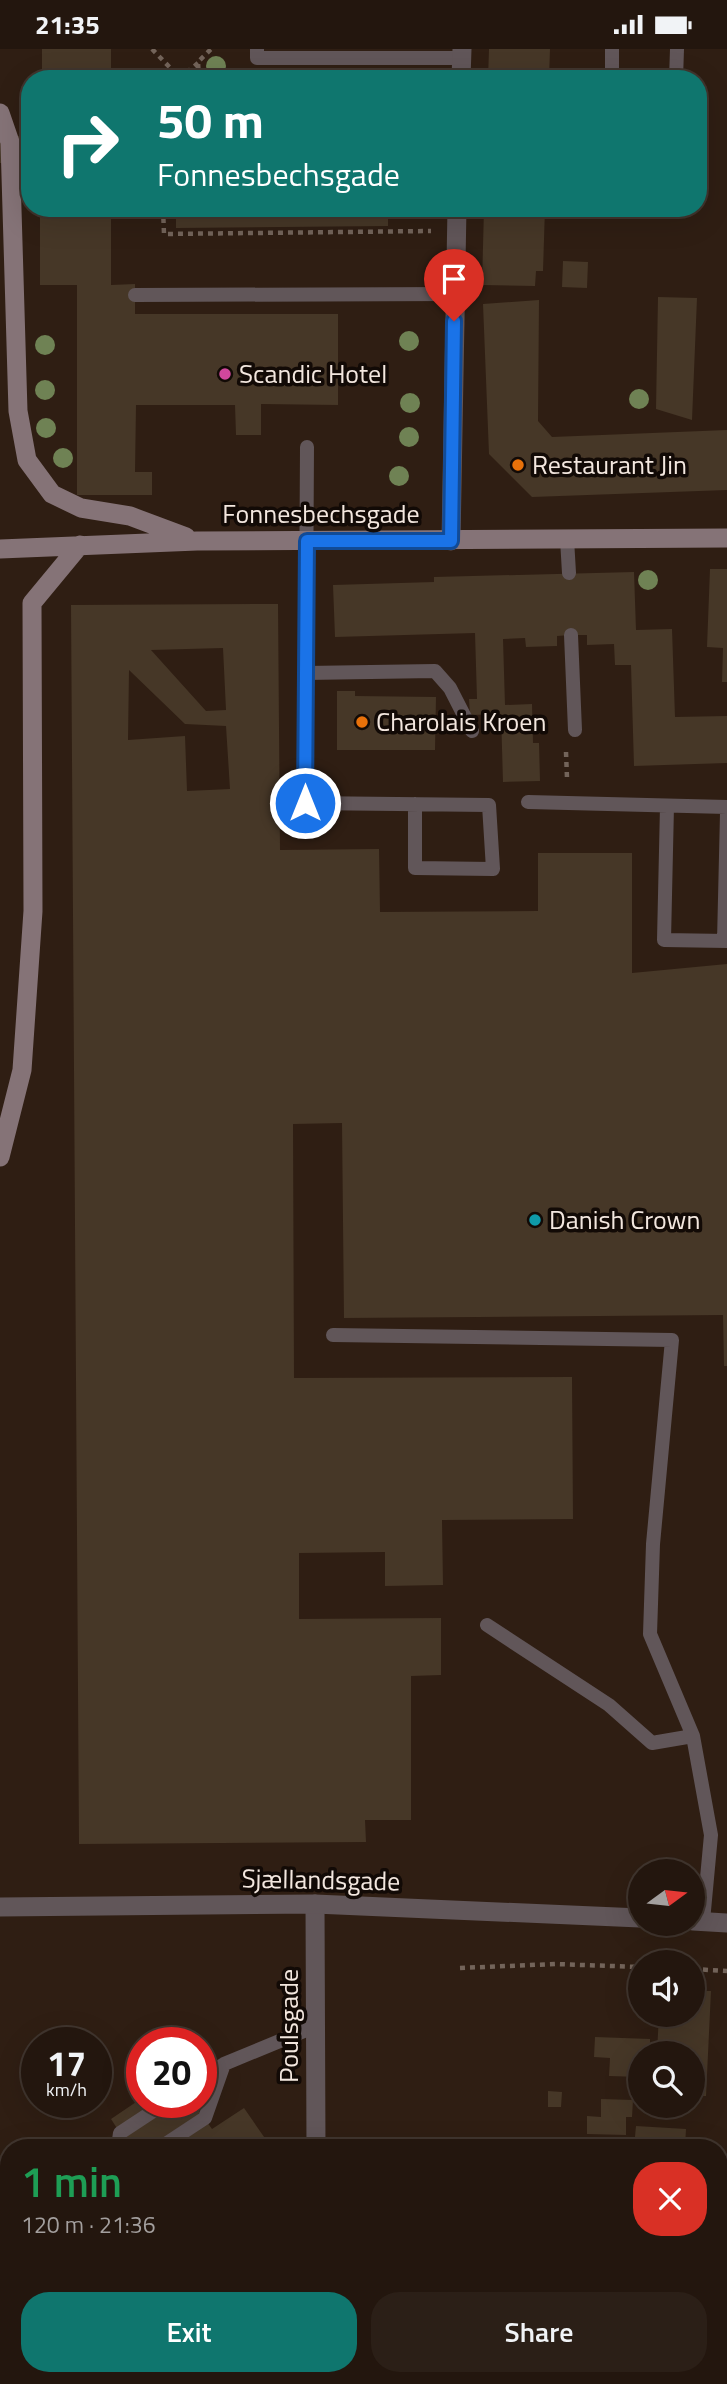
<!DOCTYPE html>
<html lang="en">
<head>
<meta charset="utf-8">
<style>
	body { margin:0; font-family:"Titillium Web",sans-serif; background:#2b1f17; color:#f1f3f6; height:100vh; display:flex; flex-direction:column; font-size:26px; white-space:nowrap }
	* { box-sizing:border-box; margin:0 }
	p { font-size:23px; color:#a39f9e }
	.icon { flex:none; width:38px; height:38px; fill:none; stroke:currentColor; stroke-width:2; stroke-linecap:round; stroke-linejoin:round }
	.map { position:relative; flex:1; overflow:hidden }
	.sheet { position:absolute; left:0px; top:2090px; width:728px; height:247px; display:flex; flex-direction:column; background:#23160e; border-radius:28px 28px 0 0; box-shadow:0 7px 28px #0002,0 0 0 2px #40352e }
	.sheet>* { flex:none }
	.guide { position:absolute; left:21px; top:21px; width:686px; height:147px; border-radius:28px; box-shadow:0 7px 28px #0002,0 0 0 2px #40352e; background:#0f766e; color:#fff; overflow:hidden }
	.needle { width:46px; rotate:75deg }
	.controls { position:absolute; left:628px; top:1810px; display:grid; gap:14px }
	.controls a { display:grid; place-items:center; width:77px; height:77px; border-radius:50%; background:#23160e; box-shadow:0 7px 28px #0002,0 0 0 2px #40352e; font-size:35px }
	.speed { position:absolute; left:21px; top:1978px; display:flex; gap:14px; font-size:35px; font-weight:700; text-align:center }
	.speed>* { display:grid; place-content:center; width:91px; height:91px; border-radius:50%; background:#23160e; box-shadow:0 7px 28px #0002,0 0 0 2px #40352e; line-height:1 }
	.speed small { font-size:18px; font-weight:400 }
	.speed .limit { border:10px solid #d22; background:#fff; color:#111 }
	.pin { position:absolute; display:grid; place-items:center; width:60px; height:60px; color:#fff; margin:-72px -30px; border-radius:50% 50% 50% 0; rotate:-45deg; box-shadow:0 0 7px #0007 }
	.pin .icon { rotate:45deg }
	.me { position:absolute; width:77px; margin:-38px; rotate:0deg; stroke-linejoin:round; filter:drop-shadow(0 0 5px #0008) }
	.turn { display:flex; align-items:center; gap:24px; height:147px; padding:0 21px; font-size:32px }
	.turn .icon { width:91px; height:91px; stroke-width:2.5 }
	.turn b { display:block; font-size:49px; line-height:60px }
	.round { display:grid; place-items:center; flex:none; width:74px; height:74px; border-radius:28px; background:#2b1f17 }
	.headline { display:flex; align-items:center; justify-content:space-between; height:119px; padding:0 21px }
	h1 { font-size:42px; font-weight:600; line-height:52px; color:#1e9e55 }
	.action { display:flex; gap:14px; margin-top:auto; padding:14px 21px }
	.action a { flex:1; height:80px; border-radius:28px; background:#0f766e; color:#fff; font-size:28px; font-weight:600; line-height:80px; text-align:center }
	.action a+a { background:#2b1f17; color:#f1f3f6 }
	.status { display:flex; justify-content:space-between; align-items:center; height:49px; padding:0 35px; background:#23160e; direction:ltr }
	.status svg { height:19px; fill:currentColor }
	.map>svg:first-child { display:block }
	.building { fill:#463727; fill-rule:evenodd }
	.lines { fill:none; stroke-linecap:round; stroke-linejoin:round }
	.path { stroke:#73645a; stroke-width:4.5; stroke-dasharray:5 5; stroke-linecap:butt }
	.service { stroke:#615659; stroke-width:14 }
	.minor { stroke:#615659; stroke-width:19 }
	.tertiary { stroke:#615659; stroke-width:19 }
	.secondary { stroke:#857377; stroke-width:19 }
	.tree { fill:#6f8254 }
	.route-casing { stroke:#114b97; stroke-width:18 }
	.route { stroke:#1a73e8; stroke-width:12 }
	.hotel-dot { fill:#d1479c; stroke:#120a06; stroke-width:2.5 }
	.food-dot { fill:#e8710a; stroke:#120a06; stroke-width:2.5 }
	.culture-dot { fill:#0f9aa8; stroke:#120a06; stroke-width:2.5 }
	.labels { text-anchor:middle; stroke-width:7; stroke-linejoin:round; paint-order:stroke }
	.poi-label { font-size:26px; fill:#f3e7df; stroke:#120a06; text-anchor:start }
	.street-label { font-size:26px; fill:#f3e7df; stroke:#120a06 }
</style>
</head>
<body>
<div class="status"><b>21:35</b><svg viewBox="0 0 49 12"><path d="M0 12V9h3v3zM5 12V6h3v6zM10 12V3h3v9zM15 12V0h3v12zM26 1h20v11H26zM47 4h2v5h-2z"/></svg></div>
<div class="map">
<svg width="727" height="2335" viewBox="0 0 727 2335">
	<rect width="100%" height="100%" fill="#2f1e13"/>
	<path class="building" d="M 42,0 L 111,0 L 111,30 L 42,30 Z
		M 489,0 L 550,0 L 549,30 L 488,30 Z
		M 0,87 L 30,87 L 30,115 L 0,114 Z
		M 40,159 L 111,159 L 111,236 L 135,235 L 135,265 L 338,265 L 338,356 L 261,355 L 261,386 L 236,386 L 235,356 L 136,356 L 135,423 L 152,423 L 152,446 L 77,446 L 77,236 L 40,236 Z
		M 176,159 L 388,159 L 388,177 L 176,179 Z
		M 484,159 L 545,159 L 543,222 L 536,222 L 535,237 L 482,236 Z
		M 563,212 L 588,213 L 587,239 L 562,238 Z
		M 658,248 L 697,249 L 692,371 L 656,360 Z
		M 539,251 L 538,372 L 552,388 L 727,381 L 727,441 L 532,448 L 489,405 L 483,255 Z
		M 710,520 L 727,520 L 727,633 L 722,633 L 723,599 L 707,598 Z
		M 634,523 L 636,581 L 672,580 L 675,668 L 727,667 L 727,714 L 634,717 L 631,616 L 615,616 L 614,595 L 587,596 L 587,586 L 571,586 L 557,587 L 557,597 L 526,598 L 525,589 L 503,590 L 505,656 L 532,655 L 533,694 L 539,694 L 540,732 L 503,733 L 501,665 L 470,666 L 469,650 L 477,650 L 475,584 L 335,588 L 333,536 L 434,533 L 434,528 Z
		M 278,555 L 280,801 L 379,800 L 380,863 L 538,862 L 538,804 L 632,804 L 632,924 L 727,915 L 727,1317 L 724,1317 L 723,1266 L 344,1269 L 342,1074 L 293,1075 L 294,1329 L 572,1328 L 573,1470 L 442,1471 L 443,1536 L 385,1537 L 385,1503 L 299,1504 L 299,1570 L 441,1569 L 441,1626 L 411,1627 L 411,1771 L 365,1771 L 366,1793 L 79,1795 L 71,556 ZM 223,599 L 226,661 L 206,662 L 151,601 ZM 129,621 L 185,675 L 226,677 L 230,740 L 187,742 L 185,687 L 128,691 Z
		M 337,642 L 355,642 L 355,647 L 436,648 L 435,701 L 337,701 Z
		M 693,1942 L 711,1942 L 706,2047 L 693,2047 L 693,2004 L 657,2004 L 659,1965 L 693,1965 Z
		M 595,1988 L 650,1990 L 650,2004 L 640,2004 L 640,2028 L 609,2027 L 610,2009 L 594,2008 Z
		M 548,2042 L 562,2043 L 561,2058 L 548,2058 Z
		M 142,2049 L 142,2053 L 193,2053 L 212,2080 L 244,2059 L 271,2098 L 129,2098 L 111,2070 Z
		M 601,2050 L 633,2051 L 632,2068 L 626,2068 L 626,2086 L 587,2085 L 587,2067 L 601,2068 Z
		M 654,2056 L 680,2056 L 680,2063 L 654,2062 Z
		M 636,2077 L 686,2080 L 685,2098 L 634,2098 Z
		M 515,2328 L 576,2328 L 576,2335 L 515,2335 Z
		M 589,2328 L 692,2328 L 692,2335 L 589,2335 Z"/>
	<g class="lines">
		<path class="path" d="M 152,0 L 181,30
			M 179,30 L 198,14
			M 199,30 L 198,13 L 211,0
			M 163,159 L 164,185 L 431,182
			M 566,703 L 567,729
			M 460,1919 L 555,1915 L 640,1918
			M 693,1920 L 727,1922"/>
		<path class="service" d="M 257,0 L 257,9 L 462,9
			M 612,30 L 612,0
			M 676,30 L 677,0
			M 135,246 L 454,245
			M 307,398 L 305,754 L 489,756 L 493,820 L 415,819 L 415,755
			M 567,490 L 569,524
			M 571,586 L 575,681
			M 306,624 L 435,622 L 450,639 L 472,682
			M 528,753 L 727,758
			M 667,757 L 664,891 L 727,892
			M 724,892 L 727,764
			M 333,1286 L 672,1291 L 653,1495 L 650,1585 L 693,1687 L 711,1786 L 703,1872
			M 487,1576 L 609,1656 L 652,1694 L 693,1687
			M 201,2030 L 224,2015 L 316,1977
			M 118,2098 L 120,2084 L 167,2053
			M 161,2098 L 205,2069 L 224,2015"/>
		<path class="minor" d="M 315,1855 L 316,2098
			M 719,2323 L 727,2148
			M 318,2328 L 318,2335"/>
		<path class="tertiary" d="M 461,30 L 462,0
			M 451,492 L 457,159
			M 0,1858 L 315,1855 L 640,1869
			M 693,1872 L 727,1874"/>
		<path class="secondary" d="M 0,64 L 10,93 L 18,362 L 27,411 L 52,445 L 81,459 L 130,467 L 186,488
			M 0,500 L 197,492 L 727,489
			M 0,1108 L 22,1021 L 33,862 L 32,554 L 80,496
			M 0,2137 L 6,2335"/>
	</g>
	<g class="tree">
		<circle cx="216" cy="17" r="10"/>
		<circle cx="409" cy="292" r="10"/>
		<circle cx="45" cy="296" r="10"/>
		<circle cx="45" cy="341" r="10"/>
		<circle cx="639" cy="350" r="10"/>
		<circle cx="410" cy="354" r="10"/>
		<circle cx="46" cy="379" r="10"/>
		<circle cx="409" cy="388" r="10"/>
		<circle cx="63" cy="409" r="10"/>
		<circle cx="399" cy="427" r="10"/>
		<circle cx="648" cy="531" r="10"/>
	</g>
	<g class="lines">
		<g class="route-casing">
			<path id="route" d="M 305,754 L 307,492 L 451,492 L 454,272"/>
		</g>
		<use href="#route" class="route"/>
	</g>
	<circle class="hotel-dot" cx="225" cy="325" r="7"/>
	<g class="food-dot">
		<circle cx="518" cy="416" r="7"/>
		<circle cx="362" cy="673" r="7"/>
	</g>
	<circle class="culture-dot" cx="535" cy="1171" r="7"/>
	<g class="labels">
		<g class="poi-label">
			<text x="239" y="334">Scandic Hotel</text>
			<text x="532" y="425">Restaurant Jin</text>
			<text x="376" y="682">Charolais Kroen</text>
			<text x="549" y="1180">Danish Crown</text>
		</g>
		<g class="street-label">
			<text x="321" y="474">Fonnesbechsgade</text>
			<text transform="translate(321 1831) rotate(1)" y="9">Sjællandsgade</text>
			<text transform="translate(289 1977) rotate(-90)" y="9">Poulsgade</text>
		</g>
	</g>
</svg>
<div class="controls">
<a><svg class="needle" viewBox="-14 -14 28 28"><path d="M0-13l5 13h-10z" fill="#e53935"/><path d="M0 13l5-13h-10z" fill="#a39f9e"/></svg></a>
<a><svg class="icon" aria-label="sound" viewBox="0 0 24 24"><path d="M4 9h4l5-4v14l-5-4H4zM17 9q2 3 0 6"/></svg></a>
<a><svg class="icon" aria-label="search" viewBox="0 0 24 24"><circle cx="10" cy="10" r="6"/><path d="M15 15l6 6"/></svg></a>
</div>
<div class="speed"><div>17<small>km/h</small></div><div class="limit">20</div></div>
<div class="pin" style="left:454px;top:272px;background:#d93025"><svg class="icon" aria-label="arrive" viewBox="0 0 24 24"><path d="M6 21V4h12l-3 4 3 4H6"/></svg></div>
<svg class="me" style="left:305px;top:754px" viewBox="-20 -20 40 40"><circle r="17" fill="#1a73e8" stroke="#fff" stroke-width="3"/><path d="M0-11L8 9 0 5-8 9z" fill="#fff"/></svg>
<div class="guide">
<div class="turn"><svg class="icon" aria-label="right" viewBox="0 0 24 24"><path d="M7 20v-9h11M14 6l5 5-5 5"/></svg><div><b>50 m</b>Fonnesbechsgade</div></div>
</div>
<section class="sheet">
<div class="headline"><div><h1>1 min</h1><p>120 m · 21:36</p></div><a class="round" style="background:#d93025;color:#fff"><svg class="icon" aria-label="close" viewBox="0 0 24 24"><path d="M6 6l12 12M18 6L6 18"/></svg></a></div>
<div class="action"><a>Exit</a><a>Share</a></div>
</section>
</div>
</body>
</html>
